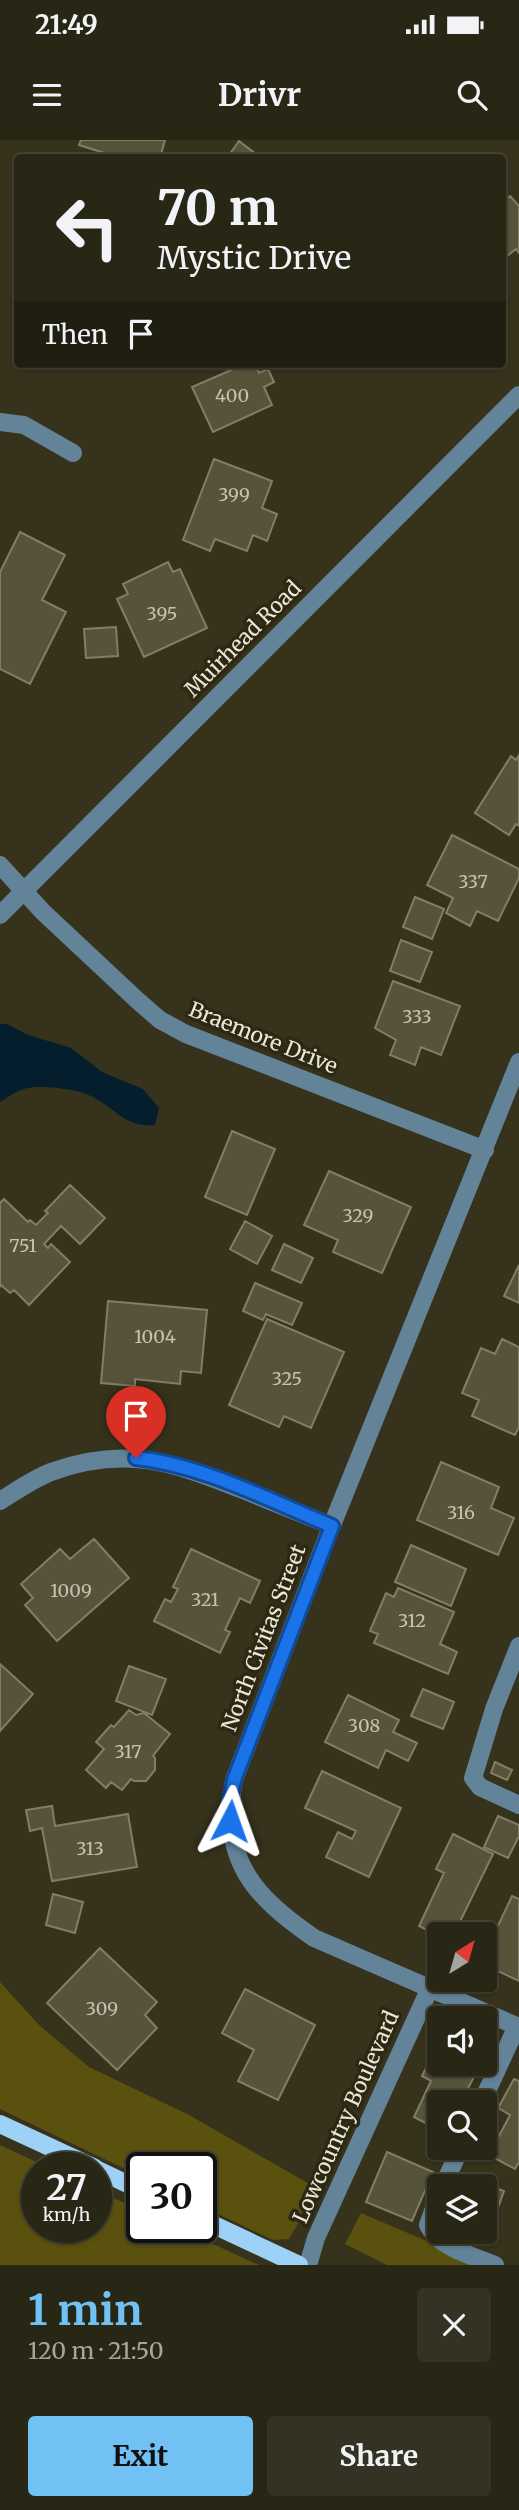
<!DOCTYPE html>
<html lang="en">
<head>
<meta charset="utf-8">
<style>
	body { margin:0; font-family:Merriweather,serif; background:#343222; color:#f1f3f6; height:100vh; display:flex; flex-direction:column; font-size:26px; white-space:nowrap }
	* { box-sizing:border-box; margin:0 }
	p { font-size:23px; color:#a5a5a0 }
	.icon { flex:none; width:38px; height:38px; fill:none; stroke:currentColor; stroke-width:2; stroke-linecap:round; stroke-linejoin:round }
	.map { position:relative; height:2125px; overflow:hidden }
	.details { display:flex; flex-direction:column; background:#282615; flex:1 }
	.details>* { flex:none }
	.top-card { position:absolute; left:14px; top:14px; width:492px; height:214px; border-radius:7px; box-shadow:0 2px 5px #0004,0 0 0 2px #444334; background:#282615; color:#f1f3f6; overflow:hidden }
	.needle { width:46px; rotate:37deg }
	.buttons { position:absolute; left:427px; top:1782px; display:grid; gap:14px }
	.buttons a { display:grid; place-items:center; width:70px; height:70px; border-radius:7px; background:#282615; box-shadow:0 2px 5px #0004,0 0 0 2px #444334; font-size:35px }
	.speed { position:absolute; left:21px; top:2012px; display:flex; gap:14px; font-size:35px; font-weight:700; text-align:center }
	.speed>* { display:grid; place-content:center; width:91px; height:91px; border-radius:50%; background:#282615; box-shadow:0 2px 5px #0004,0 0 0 2px #444334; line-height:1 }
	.speed small { font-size:18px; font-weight:400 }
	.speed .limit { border:4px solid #111; border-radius:10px; background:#fff; color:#111 }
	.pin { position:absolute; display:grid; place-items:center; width:60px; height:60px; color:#fff; margin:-72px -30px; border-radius:50% 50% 50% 0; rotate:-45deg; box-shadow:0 0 7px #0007 }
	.pin .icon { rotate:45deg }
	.me { position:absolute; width:77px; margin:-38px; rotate:4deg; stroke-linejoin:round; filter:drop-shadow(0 0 5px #0008) }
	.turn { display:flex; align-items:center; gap:24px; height:147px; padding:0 28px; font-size:32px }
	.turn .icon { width:91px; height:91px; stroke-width:2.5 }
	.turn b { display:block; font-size:49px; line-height:60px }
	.then { display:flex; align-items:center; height:66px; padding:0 28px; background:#0003; gap:14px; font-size:26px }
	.round { display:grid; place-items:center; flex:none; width:74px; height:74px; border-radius:7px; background:#343222 }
	.headline { display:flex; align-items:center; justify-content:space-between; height:119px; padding:0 28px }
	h1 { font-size:42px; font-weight:700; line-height:52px; color:#71c1f5 }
	.primary-button { display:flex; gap:14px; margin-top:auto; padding:14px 28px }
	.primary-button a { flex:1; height:80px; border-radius:7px; background:#71c1f5; color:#111; font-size:28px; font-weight:700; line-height:80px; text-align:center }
	.primary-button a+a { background:#343222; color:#f1f3f6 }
	.status { display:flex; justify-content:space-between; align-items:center; height:49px; padding:0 35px; background:#282615; direction:ltr }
	.status svg { height:19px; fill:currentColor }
	header { display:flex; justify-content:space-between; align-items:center; height:91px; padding:0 28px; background:#282615; font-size:32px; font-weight:700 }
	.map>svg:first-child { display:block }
	.green { fill:#5b510f }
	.water { fill:#051e2e }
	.building { fill:#57533b; stroke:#827e65; stroke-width:2 }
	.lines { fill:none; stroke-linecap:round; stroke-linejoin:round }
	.minor { stroke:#638398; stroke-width:18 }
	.major { stroke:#9dd2f6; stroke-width:18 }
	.route-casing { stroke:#114b97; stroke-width:18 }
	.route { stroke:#1a73e8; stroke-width:12 }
	.labels { text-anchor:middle; stroke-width:7; stroke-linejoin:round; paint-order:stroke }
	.number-label { font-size:18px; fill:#c4c2b2 }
	.street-label { font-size:21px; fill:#e9e7d9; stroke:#2c2812 }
</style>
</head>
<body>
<div class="status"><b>21:49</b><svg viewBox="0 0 49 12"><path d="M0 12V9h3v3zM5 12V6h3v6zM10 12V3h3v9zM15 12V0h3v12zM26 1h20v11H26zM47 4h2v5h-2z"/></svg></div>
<header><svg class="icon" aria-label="menu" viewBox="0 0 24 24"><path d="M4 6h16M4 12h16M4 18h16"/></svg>Drivr<svg class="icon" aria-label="search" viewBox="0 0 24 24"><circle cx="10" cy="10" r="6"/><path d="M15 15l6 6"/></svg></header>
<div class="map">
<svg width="519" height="2125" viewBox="0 0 519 2125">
	<rect width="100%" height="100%" fill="#36321c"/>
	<path class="green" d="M 0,1842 L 39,1885 L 89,1927 L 189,1975 L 318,2049 L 289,2099 L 273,2100 L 201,2066 L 201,2028 L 142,2028 L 142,2037 L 0,1969 Z
		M 0,2005 L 49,2028 L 37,2028 L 37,2088 L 96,2088 L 96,2050 L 142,2071 L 142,2088 L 178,2088 L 259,2125 L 0,2125 Z
		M 361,2073 L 483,2125 L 387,2125 L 345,2104 Z"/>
	<path class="water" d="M 0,884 L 7,884 L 28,895 L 71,908 L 102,932 L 143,949 L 159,968 L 155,985 C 126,988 116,969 93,957 C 79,949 39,944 24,949 C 16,951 7,958 0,962 Z"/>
	<path class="building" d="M 81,0 L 165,0 L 160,18 L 120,18 L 79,5 Z
		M 239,1 L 261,18 L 227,18 Z
		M 510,56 L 519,66 L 519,113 L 516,109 L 502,120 L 502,62 Z
		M 245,224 L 255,224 L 259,233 L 268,229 L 274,242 L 264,247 L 272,265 L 213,292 L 192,247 Z
		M 214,319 L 272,341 L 262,368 L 277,374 L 267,401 L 253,395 L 247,411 L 215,399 L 210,411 L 183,400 Z
		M 20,392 L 65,415 L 42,460 L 66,472 L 30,544 L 0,529 L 0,432 Z
		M 168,422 L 173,432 L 180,429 L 207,488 L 144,517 L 117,459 L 128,454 L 123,444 Z
		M 116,487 L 118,516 L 86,518 L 84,489 Z
		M 519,615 L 519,686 L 516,684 L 509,695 L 475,673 L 511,616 L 516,620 Z
		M 452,695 L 519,729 L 519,738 L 498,781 L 477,771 L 470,786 L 446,773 L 453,758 L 427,745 Z
		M 415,757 L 444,769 L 432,799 L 403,787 Z
		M 401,800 L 432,812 L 420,842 L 390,831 Z
		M 393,841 L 460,866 L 441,915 L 421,907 L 415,925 L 390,915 L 396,900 L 375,888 Z
		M 232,991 L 275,1009 L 247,1075 L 205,1057 Z
		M 329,1031 L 411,1067 L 382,1133 L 333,1112 L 338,1100 L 304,1085 Z
		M 70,1045 L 105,1078 L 80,1104 L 61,1086 L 44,1104 L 48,1108 L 51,1104 L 70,1122 L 29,1165 L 14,1150 L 10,1153 L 1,1145 L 0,1147 L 0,1063 L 4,1059 L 28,1082 L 30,1080 L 36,1085 L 48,1073 L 45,1071 Z
		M 245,1081 L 272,1096 L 257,1124 L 230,1109 Z
		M 284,1104 L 313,1118 L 301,1143 L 272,1130 Z
		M 519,1125 L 519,1163 L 504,1156 Z
		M 255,1143 L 302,1163 L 292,1185 L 266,1174 L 263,1180 L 243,1171 Z
		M 108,1161 L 207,1170 L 201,1233 L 181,1231 L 180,1244 L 135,1239 L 135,1246 L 101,1243 Z
		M 267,1179 L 344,1212 L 311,1288 L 284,1276 L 279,1287 L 229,1265 Z
		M 502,1199 L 519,1207 L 519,1287 L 515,1295 L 472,1276 L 479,1260 L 462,1253 L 481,1208 L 495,1214 Z
		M 441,1322 L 499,1347 L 491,1368 L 514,1378 L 498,1415 L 417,1380 Z
		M 94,1399 L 129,1438 L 57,1501 L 25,1465 L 33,1458 L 21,1444 L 60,1409 L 70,1419 Z
		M 411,1405 L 466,1429 L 451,1466 L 395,1442 Z
		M 191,1409 L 260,1441 L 250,1463 L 240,1458 L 225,1490 L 230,1492 L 220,1513 L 154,1481 L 165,1459 L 171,1462 L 178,1449 L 173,1447 Z
		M 398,1448 L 454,1472 L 440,1504 L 457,1512 L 448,1534 L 374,1503 L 378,1494 L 370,1491 L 386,1453 L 394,1457 Z
		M 0,1524 L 33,1554 L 0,1591 Z
		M 129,1526 L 166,1539 L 152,1575 L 116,1561 Z
		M 423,1549 L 454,1562 L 443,1589 L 411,1576 Z
		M 348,1555 L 399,1580 L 393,1592 L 417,1603 L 408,1621 L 386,1610 L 378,1628 L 325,1602 Z
		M 129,1570 L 136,1575 L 144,1573 L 170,1594 L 153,1616 L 155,1618 L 155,1630 L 146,1641 L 134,1641 L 131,1639 L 122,1650 L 111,1642 L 106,1648 L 86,1630 L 104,1609 L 96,1602 L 111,1585 L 114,1587 Z
		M 495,1622 L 512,1630 L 507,1640 L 491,1633 Z
		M 322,1631 L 401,1668 L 369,1737 L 326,1717 L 338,1692 L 352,1699 L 356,1691 L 305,1668 Z
		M 52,1666 L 55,1686 L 128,1674 L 137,1727 L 52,1741 L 42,1688 L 30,1691 L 26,1670 Z
		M 498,1676 L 519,1685 L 519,1696 L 508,1718 L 484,1707 Z
		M 453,1694 L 493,1714 L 454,1794 L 439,1794 L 439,1796 L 419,1786 L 444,1733 L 436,1729 Z
		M 53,1754 L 83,1762 L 75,1793 L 46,1785 Z
		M 512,1756 L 519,1759 L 519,1841 L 485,1825 L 485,1799 L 491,1785 L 497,1788 Z
		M 100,1808 L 157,1862 L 145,1875 L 157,1888 L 117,1930 L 47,1863 Z
		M 245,1849 L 315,1885 L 278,1960 L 238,1941 L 254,1910 L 222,1893 Z
		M 439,1901 L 439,1923 L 481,1923 L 461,1962 L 439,1962 L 439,1990 L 414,1977 L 431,1941 L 422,1936 Z
		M 514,1939 L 519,1941 L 519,2022 L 515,2029 L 489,2015 L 510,1975 L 498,1968 Z
		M 387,2012 L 433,2032 L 412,2081 L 366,2062 Z
		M 470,2038 L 504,2051 L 491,2087 L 485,2085 L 485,2046 L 467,2046 Z"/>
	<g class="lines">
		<path class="minor" d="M 0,282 L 24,285 L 73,313
			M 0,725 L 43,772 L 137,860 L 160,880 L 186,894 L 485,1010
			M 0,775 L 519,255
			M 519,922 L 328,1395 L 234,1640 C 220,1719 253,1756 314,1798 L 519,1887
			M 0,1361 C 16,1351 33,1339 51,1332 C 125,1305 173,1322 243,1350 C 272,1362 302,1374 332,1386
			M 519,1506 L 494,1569 L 473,1638 L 480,1647 L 519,1665
			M 482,1962 L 517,1886
			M 443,2046 L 461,2007
			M 439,2054 L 428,2085 C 439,2108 471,2115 495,2125
			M 308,2125 L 316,2098 L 429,1850"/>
		<path class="major" d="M 0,1984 L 95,2028
			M 96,2029 L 142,2051
			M 201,2079 L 299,2125"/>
	</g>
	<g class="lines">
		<g class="route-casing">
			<path id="route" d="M 136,1318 C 203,1325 270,1361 332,1386 L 234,1640 L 230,1661 L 230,1681"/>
		</g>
		<use href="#route" class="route"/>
	</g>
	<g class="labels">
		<g class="number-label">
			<text x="232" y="262">400</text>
			<text x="234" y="361">399</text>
			<text x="162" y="480">395</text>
			<text x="473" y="748">337</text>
			<text x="417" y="883">333</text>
			<text x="358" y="1082">329</text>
			<text x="23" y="1112">751</text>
			<text x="155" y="1203">1004</text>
			<text x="287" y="1245">325</text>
			<text x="461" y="1379">316</text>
			<text x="71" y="1457">1009</text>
			<text x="205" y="1466">321</text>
			<text x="412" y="1487">312</text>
			<text x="364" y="1592">308</text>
			<text x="128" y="1618">317</text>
			<text x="90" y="1715">313</text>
			<text x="102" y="1875">309</text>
		</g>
		<g class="street-label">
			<text transform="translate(243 499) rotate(-45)" y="7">Muirhead Road</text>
			<text transform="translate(263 898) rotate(22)" y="7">Braemore Drive</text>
			<text transform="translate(264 1498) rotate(-69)" y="7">North Civitas Street</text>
			<text transform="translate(346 1977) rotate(-66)" y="7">Lowcountry Boulevard</text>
		</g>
	</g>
</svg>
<div class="buttons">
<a><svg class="needle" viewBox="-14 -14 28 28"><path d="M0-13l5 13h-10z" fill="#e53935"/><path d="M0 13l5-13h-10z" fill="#a5a5a0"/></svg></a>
<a><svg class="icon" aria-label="sound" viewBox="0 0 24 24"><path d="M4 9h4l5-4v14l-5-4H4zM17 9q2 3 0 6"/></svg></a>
<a><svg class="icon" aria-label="search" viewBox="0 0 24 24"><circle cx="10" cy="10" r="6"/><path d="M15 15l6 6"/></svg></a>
<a><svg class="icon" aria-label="layers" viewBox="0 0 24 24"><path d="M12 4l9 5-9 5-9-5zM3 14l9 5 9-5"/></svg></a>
</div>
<div class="speed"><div>27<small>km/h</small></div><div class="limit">30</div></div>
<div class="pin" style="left:136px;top:1318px;background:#d93025"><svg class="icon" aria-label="arrive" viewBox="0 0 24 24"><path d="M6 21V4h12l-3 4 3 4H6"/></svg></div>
<svg class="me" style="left:230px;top:1681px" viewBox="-20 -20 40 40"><path d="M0-17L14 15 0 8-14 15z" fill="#1a73e8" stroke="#fff" stroke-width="4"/></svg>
<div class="top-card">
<div class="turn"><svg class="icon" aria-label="left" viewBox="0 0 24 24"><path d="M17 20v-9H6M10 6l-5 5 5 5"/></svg><div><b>70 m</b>Mystic Drive</div></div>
<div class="then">Then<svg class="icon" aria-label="arrive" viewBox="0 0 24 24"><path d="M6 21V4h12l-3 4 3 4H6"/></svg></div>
</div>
</div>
<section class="details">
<div class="headline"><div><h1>1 min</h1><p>120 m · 21:50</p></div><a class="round"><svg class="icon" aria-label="close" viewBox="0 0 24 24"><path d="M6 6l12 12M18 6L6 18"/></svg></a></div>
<div class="primary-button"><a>Exit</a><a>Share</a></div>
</section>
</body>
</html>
